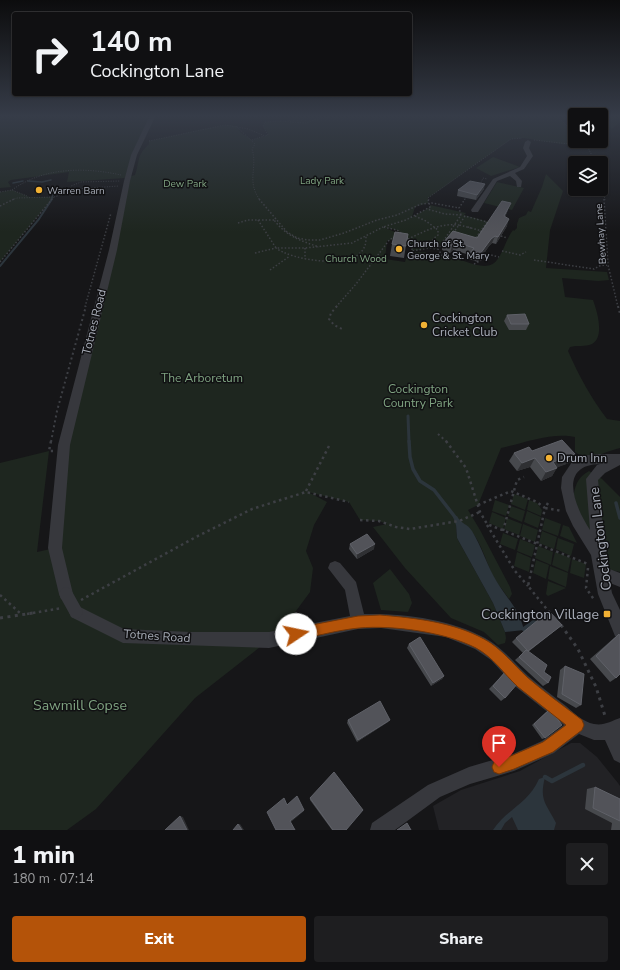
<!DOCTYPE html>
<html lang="en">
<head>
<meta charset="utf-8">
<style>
	body { margin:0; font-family:"Nunito Sans",sans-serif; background:#1e1e20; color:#f1f3f6; height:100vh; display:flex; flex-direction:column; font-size:15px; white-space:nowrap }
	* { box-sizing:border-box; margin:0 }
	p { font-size:13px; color:#9c9d9f }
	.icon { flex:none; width:22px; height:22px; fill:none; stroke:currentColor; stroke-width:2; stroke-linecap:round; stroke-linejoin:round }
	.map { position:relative; height:830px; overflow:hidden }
	.panel { display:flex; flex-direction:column; background:#101012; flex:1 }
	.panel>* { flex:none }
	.top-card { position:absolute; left:12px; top:12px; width:400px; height:84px; border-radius:4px; box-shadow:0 1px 3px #0004,0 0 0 1px #303032; background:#101012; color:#f1f3f6; overflow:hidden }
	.buttons { position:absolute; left:568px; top:108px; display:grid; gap:8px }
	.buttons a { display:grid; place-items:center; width:40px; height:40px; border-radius:4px; background:#101012; box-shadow:0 1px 3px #0004,0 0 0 1px #303032; font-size:20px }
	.pin { position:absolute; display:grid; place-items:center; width:34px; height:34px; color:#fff; margin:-41px -17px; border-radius:50% 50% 50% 0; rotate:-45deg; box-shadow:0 0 4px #0007 }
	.pin .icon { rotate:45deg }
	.me { position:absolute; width:44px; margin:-22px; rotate:79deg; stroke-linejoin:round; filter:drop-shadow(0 0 3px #0008) }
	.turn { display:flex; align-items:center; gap:14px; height:84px; padding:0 12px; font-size:18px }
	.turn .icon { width:52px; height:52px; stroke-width:2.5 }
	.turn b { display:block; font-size:28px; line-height:34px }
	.round { display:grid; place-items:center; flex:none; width:42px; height:42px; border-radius:4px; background:#1e1e20 }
	.summary { display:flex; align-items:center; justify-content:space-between; height:68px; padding:0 12px }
	h1 { font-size:24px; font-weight:800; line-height:30px }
	.button { display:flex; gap:8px; margin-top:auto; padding:8px 12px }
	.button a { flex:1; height:46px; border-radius:4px; background:#b45309; color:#fff; font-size:16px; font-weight:800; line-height:46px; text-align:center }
	.button a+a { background:#1e1e20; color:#f1f3f6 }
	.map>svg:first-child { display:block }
	.built { fill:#222225 }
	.green { fill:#1e261f }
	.water { fill:#2c353c }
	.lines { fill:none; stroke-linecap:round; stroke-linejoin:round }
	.stream-far4 { stroke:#2c353c; stroke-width:1.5 }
	.stream-far3 { stroke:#2c353c; stroke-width:2 }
	.stream-far2 { stroke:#2c353c; stroke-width:3 }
	.stream-far1 { stroke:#2c353c; stroke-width:3.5 }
	.stream { stroke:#2c353c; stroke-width:4.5 }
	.path-far4 { stroke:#3d3f44; stroke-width:1; stroke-dasharray:1 1.5; stroke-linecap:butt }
	.path-far3 { stroke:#3d3f44; stroke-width:1.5; stroke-dasharray:1.5 2; stroke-linecap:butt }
	.path-far2 { stroke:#3d3f44; stroke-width:2; stroke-dasharray:2 3; stroke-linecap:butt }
	.path-far1 { stroke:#3d3f44; stroke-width:2.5; stroke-dasharray:2.5 3.5; stroke-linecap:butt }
	.path { stroke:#3d3f44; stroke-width:3; stroke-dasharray:3 4.5; stroke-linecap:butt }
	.minor { fill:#37383d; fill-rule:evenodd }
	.minor-bridge { stroke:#37383d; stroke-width:13 }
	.wall { fill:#47494d }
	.shaded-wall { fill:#2f3033 }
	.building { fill:#525359; stroke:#5f6168 }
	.route { fill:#b45309; stroke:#753606 }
	.poi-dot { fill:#f2b134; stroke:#111113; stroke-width:1.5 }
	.labels { text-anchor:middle; stroke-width:3; stroke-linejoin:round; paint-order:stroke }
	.far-park-label { font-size:10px; fill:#7fa381; stroke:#111113 }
	.far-poi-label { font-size:10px; fill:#a8adb8; stroke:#111113; text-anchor:start }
	.far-street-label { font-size:10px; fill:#a8adb8; stroke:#111113 }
	.poi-label { font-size:12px; fill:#a8adb8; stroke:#111113; text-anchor:start }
	.street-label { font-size:12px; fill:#a8adb8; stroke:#111113 }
	.park-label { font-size:12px; fill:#7fa381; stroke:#111113 }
	.near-street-label { font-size:14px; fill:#a8adb8; stroke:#111113 }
	.near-poi-label { font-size:14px; fill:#a8adb8; stroke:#111113; text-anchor:end }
	.near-park-label { font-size:14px; fill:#7fa381; stroke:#111113 }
</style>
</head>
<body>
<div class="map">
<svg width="620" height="830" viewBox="0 0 620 830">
	<rect width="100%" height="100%" fill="#161618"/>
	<path class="built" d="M 571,743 L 580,743 L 597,757 L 618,783 L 620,786 L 620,830 L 439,830 L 433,806 L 461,790 L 520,771 Z"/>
	<path class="green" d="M 0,115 L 151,115 L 133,151 L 125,178 L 67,182 L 69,172 L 11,180 L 8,182 L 11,187 L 0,188 Z
		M 313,115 L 332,115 L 322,118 L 338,115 L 556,115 L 575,134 L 575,141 L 582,141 L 587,146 L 561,144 L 524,138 L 511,139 L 428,198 L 428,203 L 415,207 L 412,217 L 430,207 L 430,205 L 466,213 L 464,215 L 490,222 L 476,243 L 449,235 L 438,249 L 429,248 L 412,251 L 412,244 L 402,240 L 408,238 L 397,230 L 386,228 L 397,233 L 400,237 L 387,241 L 385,259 L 405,262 L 408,252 L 426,252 L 430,255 L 429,261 C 436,259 443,256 450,257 C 464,259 487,274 497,260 C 504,251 506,239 513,230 L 514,231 L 517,228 L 517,224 L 519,218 L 526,215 L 528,211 L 531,212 L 542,187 L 546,174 L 563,191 L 550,230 L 546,268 L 607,272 L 609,280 L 598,281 L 562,278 L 565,297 L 593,300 C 597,311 605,337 592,344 C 585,347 577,345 570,347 L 568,351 C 579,376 591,398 607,419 L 620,421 L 620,448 C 606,451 588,463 575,452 L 575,437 C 552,432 524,443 501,448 L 478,505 L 468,510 L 480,530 L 510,587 L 512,594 L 509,599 C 504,591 497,584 493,576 C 484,557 479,532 460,522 L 456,525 L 457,538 L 493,603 L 505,632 L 506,638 L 505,643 L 498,645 L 484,632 L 451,618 L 405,568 L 373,527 L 387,524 L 379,521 L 360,520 L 349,502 L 308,492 L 327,502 L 314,525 L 306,551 L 313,568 L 310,592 L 296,611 L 269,640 L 195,698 L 96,809 L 67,830 L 0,830 L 0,463 L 49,451 L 37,552 L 55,548 L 64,445 L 128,177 L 135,175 C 140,161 136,156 149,144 L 149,141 L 203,129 L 229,125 L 236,126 L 241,133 L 252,140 L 268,135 L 268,133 L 263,126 L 265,122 L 280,121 L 292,122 L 286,120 L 295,117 Z
		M 601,115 L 620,115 L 620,122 L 612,129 L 601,118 Z
		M 493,157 L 520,167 L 491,176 L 476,168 Z
		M 497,182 L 524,188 L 512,210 L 484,203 Z
		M 12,190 L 30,197 L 54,197 L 0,262 L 0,192 Z
		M 589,471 L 602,479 L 620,497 L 620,572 L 606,569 C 599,555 572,506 574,493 C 576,482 580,476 589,471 Z
		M 514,494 L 528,499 L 525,510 L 511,504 Z
		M 495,500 L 509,505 L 506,516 L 492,511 Z
		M 529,500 L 537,503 L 542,510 L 541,516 L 527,510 Z
		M 511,506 L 525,511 L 522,522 L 508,516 Z
		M 527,511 L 541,517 L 538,528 L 524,522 Z
		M 492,512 L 506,518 L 503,529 L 489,523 Z
		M 507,518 L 522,524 L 519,535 L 504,529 Z
		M 545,518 L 561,524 L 558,536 L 542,530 Z
		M 523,524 L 538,530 L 535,542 L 520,536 Z
		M 563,525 L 569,527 L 577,543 L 560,536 Z
		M 542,531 L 557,537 L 554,549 L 539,543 Z
		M 503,533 L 518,539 L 515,550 L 500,544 Z
		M 558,538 L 574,544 L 571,556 L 556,549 Z
		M 520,539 L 535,545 L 532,557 L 517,551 Z
		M 538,546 L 553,552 L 551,565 L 535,558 Z
		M 517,552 L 531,558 L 529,572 L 514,566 Z
		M 555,552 L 571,558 L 568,572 L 552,565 Z
		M 572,559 L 586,564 L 584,578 L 570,573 Z
		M 536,560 L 549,565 L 546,579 L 533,573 Z
		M 550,566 L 568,573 L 566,587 L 548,579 Z
		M 390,569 L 409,594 L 412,603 L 408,612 L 381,610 L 373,583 Z
		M 548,581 L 566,588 L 548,596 L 546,594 Z"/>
	<path class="water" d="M 457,516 C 461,524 468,524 472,531 C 482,547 487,566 497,582 C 508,600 519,609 524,630 L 505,632 L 493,603 L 457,538 L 456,525 L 453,517 Z
		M 545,777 C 539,801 546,803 556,823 L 554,830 L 518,830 L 512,817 L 505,823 L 501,830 L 493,830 C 508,808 528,804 539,779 Z"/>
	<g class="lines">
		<path class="stream-far4" d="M 28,181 L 42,182 L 51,180
			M 13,183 L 23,181
			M 51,200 L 53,195"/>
		<path class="stream-far3" d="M 0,266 L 39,219 L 52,199"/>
		<path class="stream-far2" d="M 408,416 L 409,442"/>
		<path class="stream-far1" d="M 409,441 L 410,457 L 413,469 L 420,481 L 434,490 L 455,517
			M 616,503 L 620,518"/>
		<path class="stream" d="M 524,629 L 534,622
			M 545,777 L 552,781 L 583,765"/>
		<path class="path-far4" d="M 556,115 L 575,134
			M 236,126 L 255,144 L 252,149 C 258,168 246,181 260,200
			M 252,140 L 264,136
			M 534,140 L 587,146
			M 149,141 L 225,125 L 248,129 L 265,136 L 268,135 L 263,126 L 265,122 L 280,121 L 305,123 L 321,118 L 339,115
			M 582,141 L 587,146 L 596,163
			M 601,177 L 605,200
			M 480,185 L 483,178 L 487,179
			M 12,190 C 44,167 84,167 121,175
			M 0,192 L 12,190 L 27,196
			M 68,193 L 75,189 L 119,186
			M 12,200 L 17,198 L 54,197 L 68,193 L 71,186 L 81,182 L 120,181
			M 51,200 L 54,197
			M 429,200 L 428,198 L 511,139 L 522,138
			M 464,200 L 467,197"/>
		<path class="path-far3" d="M 259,199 L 287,232 L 297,238 L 308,240 L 320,240 L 344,233 L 377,220 L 397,215 L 421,204 L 432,203 L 459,208
			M 604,199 L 608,265 L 618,307
			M 0,206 L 14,199
			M 461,215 L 459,208 L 465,199
			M 415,216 L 426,221 L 438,230 L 438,235 L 433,239 L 431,245 L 438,249 L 443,257
			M 276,218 L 274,220 C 286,236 301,241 319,247
			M 258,220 L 276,248 L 305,248 L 352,243 L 383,227
			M 238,223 L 248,220 L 274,220
			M 471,228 L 482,231
			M 453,233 L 459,225 L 471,228 L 468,227
			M 501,236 L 507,238
			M 406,239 L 408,238 L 397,230 L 383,227 L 406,220 L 430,207 L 428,199
			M 408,239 C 425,231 440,223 459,225 L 465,216 L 487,222 L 475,239
			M 406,242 L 412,244 L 412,251 L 429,248 L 438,249 L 461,215 L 445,214 L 427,209
			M 305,248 L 305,259
			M 502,251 L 520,255 L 526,252
			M 255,253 L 276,248 C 291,260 349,269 362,251 C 366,246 366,241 366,236
			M 534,260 L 594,269 L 599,266 L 607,265
			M 0,262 L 52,199
			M 474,264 L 480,261 L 487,254 L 499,257
			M 270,270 L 290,256
			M 85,307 L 111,213
			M 336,307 L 356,284 L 390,239 L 395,238"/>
		<path class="path-far2" d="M 337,306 L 331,313 L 329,319 L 334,325 L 344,330
			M 618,306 L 620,314
			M 438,434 L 447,442
			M 51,442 L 57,411 L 86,306"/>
		<path class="path-far1" d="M 51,441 L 49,451 L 53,451
			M 446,441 L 466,468 L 480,512 L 487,524 L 588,564
			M 306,491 L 329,446
			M 548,503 L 545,508 L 562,511
			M 478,505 L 511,491 L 537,502 L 545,508 L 528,586 L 550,613
			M 360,520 L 379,521 L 396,527 L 410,529 L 459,521 L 480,512
			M 487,525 L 515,571 L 528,586
			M 503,531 L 517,480 L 524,477
			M 588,568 L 586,588 L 595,601
			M 0,595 L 20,613
			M 81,600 L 196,537 L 252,509 L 306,492 L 349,502
			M 27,614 L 62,608"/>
		<path class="path" d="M 0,618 L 33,613
			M 561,625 L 578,649 L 596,687 L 606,719"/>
		<path class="minor" d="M 150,115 L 156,115 L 137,155 L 130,181 L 117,250 L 70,445 L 62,548 L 73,594 L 71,599 L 66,601 L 61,599 L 59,594 L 48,548 L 58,445 L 109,250 L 124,181 L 131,155 Z
			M 528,140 L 531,142 L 529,148 L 533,156 L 524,169 L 515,173 L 522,181 L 521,187 L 517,187 L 516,181 L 510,176 L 497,181 L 478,212 L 472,212 L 471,210 L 493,179 L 520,167 L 527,156 L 523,148 L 525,142 Z
			M 595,454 L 620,454 L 620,465 L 605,473 L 598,480 L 607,568 L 620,573 L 620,587 L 610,583 L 612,593 L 620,610 L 620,638 L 615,636 L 598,594 L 591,555 L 573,526 L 566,511 L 561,488 L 562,477 L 572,462 L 583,456 ZM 600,464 L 597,465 L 586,479 L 590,530 C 575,507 557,465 600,464 Z
			M 335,561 L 340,563 L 356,582 L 364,614 C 402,613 451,619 485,638 C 502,647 514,663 528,676 C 540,686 553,696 566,706 C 574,713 583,722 594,724 C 604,726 611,721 620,718 L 620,763 L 614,760 L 605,740 L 594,740 L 579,734 L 554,753 L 514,771 L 470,784 L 440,797 L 395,830 L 370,830 L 372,823 L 428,785 L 469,767 L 513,754 L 542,741 L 564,725 L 516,687 L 491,660 L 475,649 L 446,637 L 381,628 L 358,629 L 269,648 L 123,643 L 71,617 L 69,612 L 71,607 L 76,605 L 124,629 L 191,632 L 269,632 L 350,616 L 345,590 L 328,568 L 330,563 Z"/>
		<path class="minor-bridge" d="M 66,594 L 76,612"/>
	</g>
	<path class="wall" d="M 484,189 L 476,200 L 457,196 L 458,190 Z
		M 508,210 L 505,217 L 507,226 L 496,244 L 492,243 L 489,246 L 478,262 L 469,259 L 470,255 L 453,250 L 450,253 L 442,250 L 443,243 L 477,238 Z
		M 392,244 L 406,245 L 404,258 L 390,256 Z
		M 507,315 L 529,324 L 526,330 L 509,330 L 504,321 Z
		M 532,451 L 569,463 L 557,467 L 552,476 L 541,481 L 530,467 L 517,471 L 509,461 L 514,453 Z
		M 350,544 L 374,549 L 357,559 L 349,549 Z
		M 562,625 L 528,652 L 544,672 L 548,683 L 543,686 L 515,660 L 523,653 L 512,642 L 516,638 Z
		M 619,634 L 616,678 L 610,682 L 590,659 L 614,638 Z
		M 409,644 L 444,676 L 442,679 L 431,686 L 407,648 Z
		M 565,666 L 581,705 L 576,708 L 557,697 L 560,670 Z
		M 506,671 L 505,698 L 501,701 L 489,689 Z
		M 548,711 L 545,738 L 542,739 L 532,725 L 546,712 Z
		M 348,720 L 388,722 L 357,742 L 347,723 Z
		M 595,787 L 620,799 L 620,830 L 611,830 L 612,823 L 585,809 L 587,789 Z
		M 310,798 L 346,830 L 332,830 L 310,800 Z"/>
	<path class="shaded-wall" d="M 485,184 L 484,189 L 476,200 L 477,195 Z
		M 511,203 L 508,210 L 502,223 L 504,216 Z
		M 509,219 L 507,226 L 496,244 L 498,237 Z
		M 495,236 L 492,243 L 489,246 L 478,262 L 480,254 L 491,239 Z
		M 455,242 L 453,250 L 450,253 L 452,246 Z
		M 575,454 L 569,463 L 548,471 L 553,462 Z
		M 535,458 L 530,467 L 517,471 L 522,463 Z
		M 557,468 L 552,476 L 541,481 L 546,472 Z
		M 375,544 L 374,549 L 357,559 L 357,554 Z
		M 444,676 L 442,679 L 431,686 L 433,683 Z
		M 390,720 L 388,722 L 357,742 L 358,740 Z
		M 304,810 L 304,811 L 291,822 L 290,821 Z
		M 180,816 L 183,817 L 189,830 L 187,830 Z
		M 238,824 L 240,824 L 244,830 L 242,830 Z"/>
	<path class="building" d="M 470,181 L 485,184 L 477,195 L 458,190 Z
		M 502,201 L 511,203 L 504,216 L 509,219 L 498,237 L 495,236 L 491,239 L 480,254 L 471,252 L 474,248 L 455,242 L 452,246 L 443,243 L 453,231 L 477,238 Z
		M 395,232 L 408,234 L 406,246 L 392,244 Z
		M 525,314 L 529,324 L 511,324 L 507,315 Z
		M 562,440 L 575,454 L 553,462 L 557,468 L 546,472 L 535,458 L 522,463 L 514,453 L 529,447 L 532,451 Z
		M 367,534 L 375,544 L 357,554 L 350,544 Z
		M 549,611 L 562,625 L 528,651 L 547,665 L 544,672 L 551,677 L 548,683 L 519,657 L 526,650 L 528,651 L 516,638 Z
		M 619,634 L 620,636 L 620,674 L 616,678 L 596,656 Z
		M 420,637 L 444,676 L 433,683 L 409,644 Z
		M 565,666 L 584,674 L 581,705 L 562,694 Z
		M 506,671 L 518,683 L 505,698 L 493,686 Z
		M 380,701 L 390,720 L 358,740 L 348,720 Z
		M 548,711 L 556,717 L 562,725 L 545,738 L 534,724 Z
		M 334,772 L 363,810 L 346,830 L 333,830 L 310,798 Z
		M 595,787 L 620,799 L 620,821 L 593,808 Z
		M 297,796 L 304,810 L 290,821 L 295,830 L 276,830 L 267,812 L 284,798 L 287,805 Z
		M 180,816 L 187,830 L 165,830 Z
		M 407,823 L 411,830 L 397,830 Z
		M 238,824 L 242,830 L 233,830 Z"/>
	<linearGradient id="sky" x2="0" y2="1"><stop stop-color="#0c0c0d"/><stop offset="0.5" stop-color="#363c48"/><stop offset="1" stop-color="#363c48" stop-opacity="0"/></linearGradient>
	<rect width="620" height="232" fill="url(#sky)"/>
	<path class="route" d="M 380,615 C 415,618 453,622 484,639 C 501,648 513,664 527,677 C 544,692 564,706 582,720 L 584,725 L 582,730 L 553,752 L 514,769 L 499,774 L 494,772 L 492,767 L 494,762 L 513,755 L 543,742 L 566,725 C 550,712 534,700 518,687 C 504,674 493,657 476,648 C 445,632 393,625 359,628 C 338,630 317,636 296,640 L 292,639 L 290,634 L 292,630 L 296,628 L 358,616 Z"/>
	<g class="poi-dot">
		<circle cx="39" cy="190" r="4"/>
		<circle cx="399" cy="249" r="4"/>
		<circle cx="424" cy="325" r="4"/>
		<circle cx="549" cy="458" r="4"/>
		<rect x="603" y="610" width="8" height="8" rx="2"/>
	</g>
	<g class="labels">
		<g class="far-park-label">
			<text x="322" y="184">Lady Park</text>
			<text x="185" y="187">Dew Park</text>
			<text x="356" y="262">Church Wood</text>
		</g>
		<g class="far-poi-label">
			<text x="47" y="194">Warren Barn</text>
			<text x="407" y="247">Church of St.<tspan x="407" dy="12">George &amp; St. Mary</tspan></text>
		</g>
		<g class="far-street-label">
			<text transform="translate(600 234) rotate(-94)" y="4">Bewhay Lane</text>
		</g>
		<g class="poi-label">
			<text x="432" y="322">Cockington<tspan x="432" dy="14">Cricket Club</tspan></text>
			<text x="557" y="462">Drum Inn</text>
		</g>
		<g class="street-label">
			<text transform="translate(94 322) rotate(-76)" y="4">Totnes Road</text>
			<text transform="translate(157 636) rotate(4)" y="4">Totnes Road</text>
		</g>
		<g class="park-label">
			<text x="202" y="382">The Arboretum</text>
			<text x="418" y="393">Cockington<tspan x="418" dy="14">Country Park</tspan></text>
		</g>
		<g class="near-street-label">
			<text transform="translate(600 539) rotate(-97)" y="5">Cockington Lane</text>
		</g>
		<g class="near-poi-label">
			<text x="599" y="619">Cockington Village</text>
		</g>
		<g class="near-park-label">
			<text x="80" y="710">Sawmill Copse</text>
		</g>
	</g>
</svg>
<div class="buttons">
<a><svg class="icon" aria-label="sound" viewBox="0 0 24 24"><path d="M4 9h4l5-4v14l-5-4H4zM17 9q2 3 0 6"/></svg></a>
<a><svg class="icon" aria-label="layers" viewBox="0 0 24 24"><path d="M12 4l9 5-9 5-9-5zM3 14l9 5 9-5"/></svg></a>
</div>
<div class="pin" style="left:499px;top:767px;background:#d93025"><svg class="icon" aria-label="arrive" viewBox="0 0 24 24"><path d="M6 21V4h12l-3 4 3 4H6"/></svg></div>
<svg class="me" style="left:296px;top:634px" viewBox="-20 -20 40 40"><circle r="19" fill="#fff"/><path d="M0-13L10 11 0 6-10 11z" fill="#b45309"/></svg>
<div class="top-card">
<div class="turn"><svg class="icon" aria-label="right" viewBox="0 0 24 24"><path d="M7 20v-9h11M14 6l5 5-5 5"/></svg><div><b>140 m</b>Cockington Lane</div></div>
</div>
</div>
<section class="panel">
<div class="summary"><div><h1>1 min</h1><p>180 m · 07:14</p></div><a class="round"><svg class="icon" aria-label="close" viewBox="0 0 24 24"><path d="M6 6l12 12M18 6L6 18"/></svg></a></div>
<div class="button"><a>Exit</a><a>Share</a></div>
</section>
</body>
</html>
